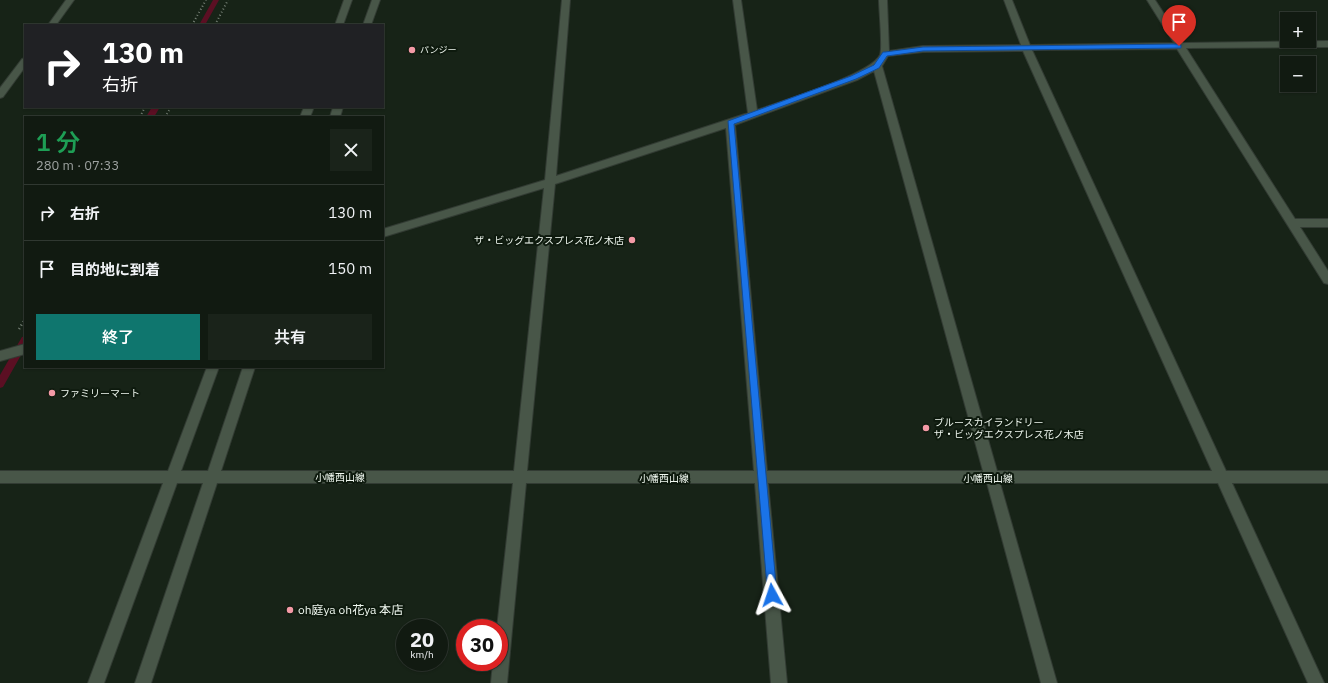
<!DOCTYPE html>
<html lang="ja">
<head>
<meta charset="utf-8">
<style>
	body { margin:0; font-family:"IBM Plex Sans","Noto Sans JP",sans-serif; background:#1a231a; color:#f1f3f6; height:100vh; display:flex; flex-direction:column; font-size:15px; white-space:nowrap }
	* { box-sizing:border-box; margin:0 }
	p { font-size:13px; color:#9ca19f }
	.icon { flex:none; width:22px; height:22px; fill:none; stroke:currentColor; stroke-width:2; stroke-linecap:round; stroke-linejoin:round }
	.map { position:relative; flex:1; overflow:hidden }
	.side { position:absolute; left:24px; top:116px; width:360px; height:252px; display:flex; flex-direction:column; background:#111a11; border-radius:0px; box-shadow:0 1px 3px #0004,0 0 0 1px #303831 }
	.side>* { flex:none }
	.hud { position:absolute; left:24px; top:24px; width:360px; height:84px; border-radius:0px; box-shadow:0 1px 3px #0004,0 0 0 1px #303831; background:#202124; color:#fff; overflow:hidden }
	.controls { position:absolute; left:1280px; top:12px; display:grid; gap:8px }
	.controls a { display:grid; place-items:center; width:36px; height:36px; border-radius:0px; background:#111a11; box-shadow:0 1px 3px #0004,0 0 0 1px #303831; font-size:20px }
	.speed { position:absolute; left:396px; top:619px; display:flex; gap:8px; font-size:20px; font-weight:700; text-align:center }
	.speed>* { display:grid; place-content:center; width:52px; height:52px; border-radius:50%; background:#111a11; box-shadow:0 1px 3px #0004,0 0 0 1px #303831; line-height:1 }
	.speed small { font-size:10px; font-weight:400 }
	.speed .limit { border:6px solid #d22; background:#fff; color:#111 }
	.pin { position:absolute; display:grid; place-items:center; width:34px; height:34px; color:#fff; margin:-41px -17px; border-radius:50% 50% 50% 0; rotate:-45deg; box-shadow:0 0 4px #0007 }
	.pin .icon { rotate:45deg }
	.me { position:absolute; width:44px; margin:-22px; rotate:355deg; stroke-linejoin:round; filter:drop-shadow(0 0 3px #0008) }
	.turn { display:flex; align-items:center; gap:14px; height:84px; padding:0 12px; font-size:18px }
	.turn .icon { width:52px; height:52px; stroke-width:2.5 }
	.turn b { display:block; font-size:28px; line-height:34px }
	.round { display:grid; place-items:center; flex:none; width:42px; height:42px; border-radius:0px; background:#1a231a }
	.summary { display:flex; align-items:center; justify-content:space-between; height:68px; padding:0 12px }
	h1 { font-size:24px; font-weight:600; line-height:30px; color:#1e9e55 }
	.button { display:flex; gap:8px; margin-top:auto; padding:8px 12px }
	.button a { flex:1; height:46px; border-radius:0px; background:#0f766e; color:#fff; font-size:16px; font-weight:600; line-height:46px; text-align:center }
	.button a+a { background:#1a231a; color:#f1f3f6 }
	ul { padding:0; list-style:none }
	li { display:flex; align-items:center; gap:12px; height:56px; padding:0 12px; border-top:1px solid #303831 }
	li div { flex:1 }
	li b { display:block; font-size:15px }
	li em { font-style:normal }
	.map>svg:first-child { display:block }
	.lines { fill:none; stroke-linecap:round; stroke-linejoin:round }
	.stream { fill:#5b0f23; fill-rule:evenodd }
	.minor-casing { stroke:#323b33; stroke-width:2 }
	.path-far1 { stroke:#768076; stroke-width:2; stroke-dasharray:1 2.5; stroke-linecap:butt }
	.path { stroke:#768076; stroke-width:2.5; stroke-dasharray:1 3; stroke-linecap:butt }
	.minor { fill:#485648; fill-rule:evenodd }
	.route { fill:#1a73e8; stroke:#114b97 }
	.poi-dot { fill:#f49aa6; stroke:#0e1a0e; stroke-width:1.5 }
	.labels { text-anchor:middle; stroke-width:4; stroke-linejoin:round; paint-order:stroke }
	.far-poi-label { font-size:9px; fill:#eff7ef; stroke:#0e1a0e; text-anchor:start }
	.poi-label { font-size:10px; fill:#eff7ef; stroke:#0e1a0e; text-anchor:start }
	.street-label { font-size:10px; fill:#eff7ef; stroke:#0e1a0e }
	.near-poi-label { font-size:12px; fill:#eff7ef; stroke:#0e1a0e; text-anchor:start }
</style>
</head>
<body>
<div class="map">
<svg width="1328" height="683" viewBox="0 0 1328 683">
	<rect width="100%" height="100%" fill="#172317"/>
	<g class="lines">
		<path class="stream" d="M 213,0 L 219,0 L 205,25 L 199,25 Z
			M 152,107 L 160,107 L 154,117 L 146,117 Z
			M 25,336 L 25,348 L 3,387 L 0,388 L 0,375 L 22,337 Z"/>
		<g class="minor-casing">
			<path id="minor" d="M 66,0 L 74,0 L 56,25 L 48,25 Z
				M 344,0 L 352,0 L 343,25 L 335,25 Z
				M 372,0 L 380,0 L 371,25 L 363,25 Z
				M 562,0 L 570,0 L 556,176 L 748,113 L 733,0 L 741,0 L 757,110 C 781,101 870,75 880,55 C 883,48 879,10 879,0 L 887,0 L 889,51 L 923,46 L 1021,45 L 1004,0 L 1012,0 L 1030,45 L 1174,43 L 1147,0 L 1155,0 L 1183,43 L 1328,41 L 1328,47 L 1186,48 L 1295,219 L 1328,219 L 1328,227 L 1300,227 L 1328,271 L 1328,284 L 1324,283 L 1177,49 L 1032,50 L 1226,471 L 1328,471 L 1328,483 L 1232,483 L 1324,683 L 1308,683 L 1218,483 L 1000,483 L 1057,683 L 1041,683 L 987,483 L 768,483 L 787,683 L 771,683 L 755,483 L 526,483 L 507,683 L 491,683 L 493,662 L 499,662 L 499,628 L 497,628 L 513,483 L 217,483 L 151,683 L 135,683 L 203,483 L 177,483 L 104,683 L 88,683 L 163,483 L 0,483 L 0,471 L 168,471 L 207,367 L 219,367 L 181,471 L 208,471 L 243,367 L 255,367 L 221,471 L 514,471 L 544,188 L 383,237 L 383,229 L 545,180 ZM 1023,51 L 1212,471 L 997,471 L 882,66 L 888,56 L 923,52 ZM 874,71 L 983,471 L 767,471 L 735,125 L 857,80 ZM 726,128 L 754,471 L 527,471 L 555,184 Z
				M 25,58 L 25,67 L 3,97 L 0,98 L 0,88 L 22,59 Z
				M 304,107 L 314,107 L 310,117 L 300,117 Z
				M 333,107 L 343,107 L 340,117 L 330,117 Z
				M 25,344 L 25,354 L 0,361 L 0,351 Z"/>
		</g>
		<path class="path-far1" d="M 192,25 L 206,0
			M 215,25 L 228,0
			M 140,117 L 145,107
			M 165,117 L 171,107"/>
		<path class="path" d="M 19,329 L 25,319"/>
		<use href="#minor" class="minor"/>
	</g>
	<path class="route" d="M 1179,44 L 1181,45 L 1181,48 L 923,51 L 887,56 L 879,68 L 856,79 L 734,124 L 777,595 L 776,599 L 772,600 L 768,599 L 728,121 L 851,76 L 874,65 L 883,52 L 885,52 L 923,47 Z"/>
	<g class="poi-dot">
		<circle cx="412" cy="50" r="4"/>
		<circle cx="632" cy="240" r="4"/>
		<circle cx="52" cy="393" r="4"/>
		<circle cx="926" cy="428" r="4"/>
		<circle cx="290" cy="610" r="4"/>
	</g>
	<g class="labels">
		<g class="far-poi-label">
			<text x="420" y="53">パンジー</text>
		</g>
		<g class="poi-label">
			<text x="624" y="244" text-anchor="end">ザ・ビッグエクスプレス花ノ木店</text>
			<text x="60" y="397">ファミリーマート</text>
			<text x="934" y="426">ブルースカイランドリー<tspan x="934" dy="12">ザ・ビッグエクスプレス花ノ木店</tspan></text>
		</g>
		<g class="street-label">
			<text x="340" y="481">小幡西山線</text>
			<text x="664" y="482">小幡西山線</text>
			<text x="988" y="482">小幡西山線</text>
		</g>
		<g class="near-poi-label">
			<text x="298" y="614">oh庭ya oh花ya 本店</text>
		</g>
	</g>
</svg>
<div class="controls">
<a>+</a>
<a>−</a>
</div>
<div class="speed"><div>20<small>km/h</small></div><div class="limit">30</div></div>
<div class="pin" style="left:1179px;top:46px;background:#d93025"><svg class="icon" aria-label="arrive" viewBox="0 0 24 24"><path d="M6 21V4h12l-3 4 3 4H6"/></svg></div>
<svg class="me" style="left:772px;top:595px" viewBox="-20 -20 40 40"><path d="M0-17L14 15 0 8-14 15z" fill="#1a73e8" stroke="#fff" stroke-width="4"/></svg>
<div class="hud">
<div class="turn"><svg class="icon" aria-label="right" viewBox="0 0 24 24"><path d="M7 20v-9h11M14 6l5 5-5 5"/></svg><div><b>130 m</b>右折</div></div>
</div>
<section class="side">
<div class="summary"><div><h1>1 分</h1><p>280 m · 07:33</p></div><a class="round"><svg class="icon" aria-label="close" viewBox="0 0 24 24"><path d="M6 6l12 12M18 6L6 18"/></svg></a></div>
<ul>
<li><svg class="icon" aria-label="right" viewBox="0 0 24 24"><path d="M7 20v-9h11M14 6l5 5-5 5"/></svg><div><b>右折</b></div><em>130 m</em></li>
<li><svg class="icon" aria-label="arrive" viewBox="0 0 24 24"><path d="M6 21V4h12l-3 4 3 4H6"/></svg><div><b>目的地に到着</b></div><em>150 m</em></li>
</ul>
<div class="button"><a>終了</a><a>共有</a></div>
</section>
</div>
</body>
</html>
